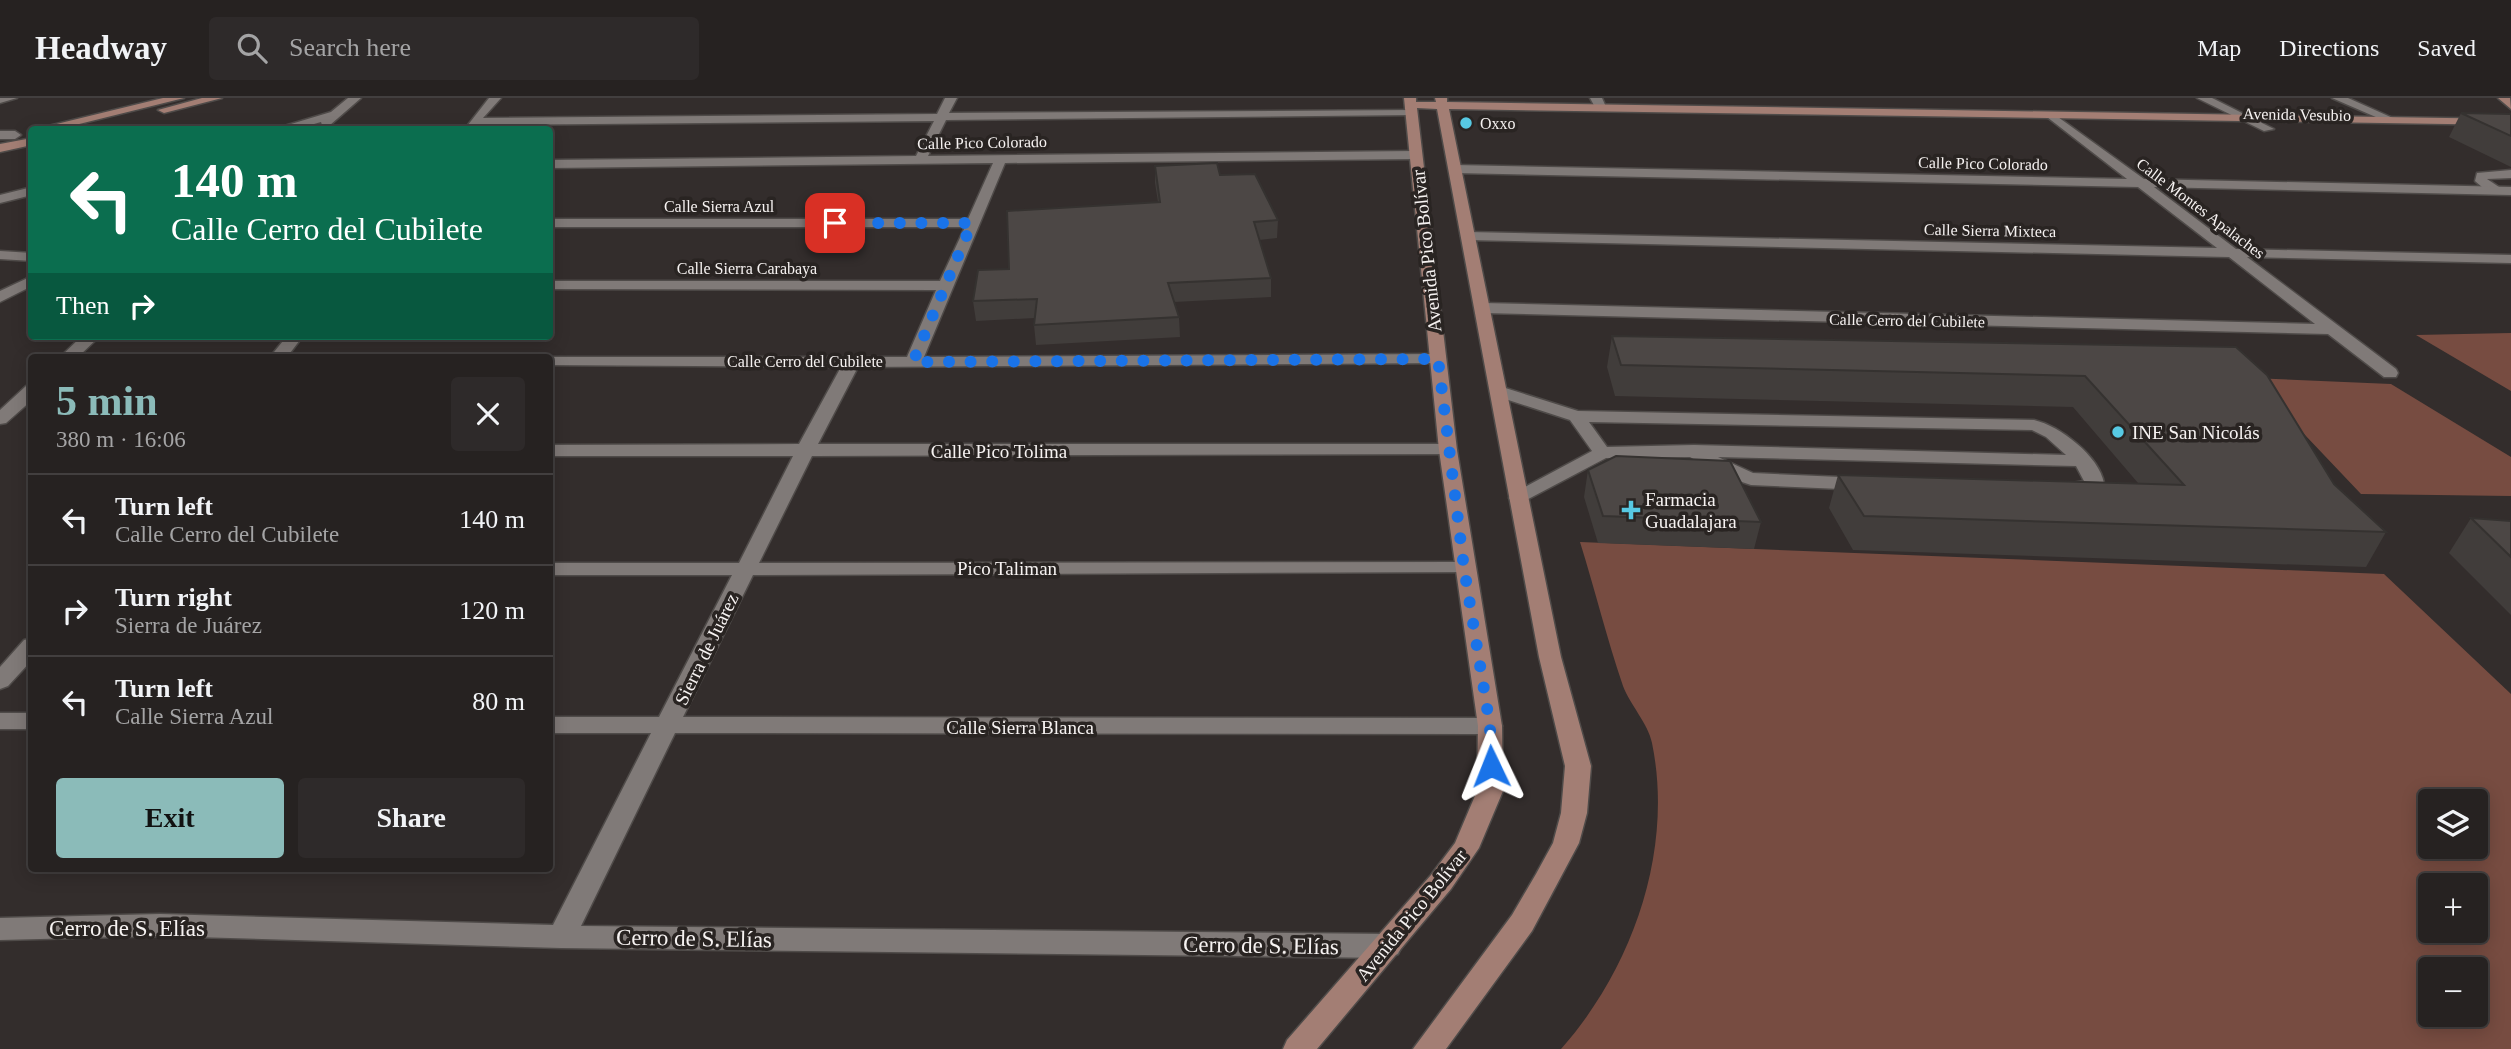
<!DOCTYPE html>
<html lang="en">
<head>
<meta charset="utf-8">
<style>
	body { margin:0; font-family:Georgia,serif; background:#2e2a2a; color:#f1f3f6; height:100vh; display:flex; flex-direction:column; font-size:26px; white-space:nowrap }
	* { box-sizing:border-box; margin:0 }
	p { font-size:23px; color:#a4a4a5 }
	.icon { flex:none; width:38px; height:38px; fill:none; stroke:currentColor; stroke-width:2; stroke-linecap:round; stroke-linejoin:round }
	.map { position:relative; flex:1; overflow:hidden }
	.details { position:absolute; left:28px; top:256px; width:525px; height:518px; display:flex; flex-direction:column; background:#262221; border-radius:7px; box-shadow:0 4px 18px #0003,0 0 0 2px #423f3f }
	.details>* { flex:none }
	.banner { position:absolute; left:28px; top:28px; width:525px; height:214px; border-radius:7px; box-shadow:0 4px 18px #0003,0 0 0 2px #423f3f; background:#0b6e4f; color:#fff; overflow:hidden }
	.fabs { position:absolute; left:2418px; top:691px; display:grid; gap:14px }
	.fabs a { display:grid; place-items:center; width:70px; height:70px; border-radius:7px; background:#262221; box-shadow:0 4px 18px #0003,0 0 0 2px #423f3f; font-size:35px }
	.pin { position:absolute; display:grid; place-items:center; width:60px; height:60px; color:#fff; margin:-30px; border-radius:14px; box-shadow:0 4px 10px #0006 }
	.me { position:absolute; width:77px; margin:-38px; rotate:358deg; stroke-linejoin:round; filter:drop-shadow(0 0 5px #0008) }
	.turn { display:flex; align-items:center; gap:24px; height:147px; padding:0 28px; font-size:32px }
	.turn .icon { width:91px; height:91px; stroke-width:2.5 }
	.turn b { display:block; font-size:49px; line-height:60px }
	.then { display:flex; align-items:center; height:66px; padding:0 28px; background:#0003; gap:14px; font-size:26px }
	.round { display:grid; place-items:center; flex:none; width:74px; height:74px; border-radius:7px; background:#2e2a2a }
	.summary { display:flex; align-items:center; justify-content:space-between; height:119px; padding:0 28px }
	h1 { font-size:42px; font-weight:800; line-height:52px; color:#8bbbb9 }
	.action { display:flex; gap:14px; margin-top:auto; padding:14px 28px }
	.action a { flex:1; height:80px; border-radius:7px; background:#8bbbb9; color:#111; font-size:28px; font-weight:800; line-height:80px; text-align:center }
	.action a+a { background:#2e2a2a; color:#f1f3f6 }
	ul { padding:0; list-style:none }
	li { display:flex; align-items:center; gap:21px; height:91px; padding:0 28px; border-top:2px solid #423f3f }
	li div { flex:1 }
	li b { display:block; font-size:26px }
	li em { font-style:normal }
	header { display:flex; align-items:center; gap:42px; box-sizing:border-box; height:98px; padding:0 35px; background:#262221; border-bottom:2px solid #423f3f }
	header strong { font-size:33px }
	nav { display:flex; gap:38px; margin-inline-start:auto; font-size:24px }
	.search { width:490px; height:63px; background:#2e2a2a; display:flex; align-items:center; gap:18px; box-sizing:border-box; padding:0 24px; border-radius:7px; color:#a4a4a5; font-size:26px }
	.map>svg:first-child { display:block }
	.green { fill:#774c41; fill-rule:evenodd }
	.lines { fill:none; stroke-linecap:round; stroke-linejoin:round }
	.lane-casing { stroke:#4f4b49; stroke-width:3 }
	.street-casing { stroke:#4f4b49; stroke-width:3 }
	.secondary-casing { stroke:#4f4b49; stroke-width:3 }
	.lane { fill:#807a78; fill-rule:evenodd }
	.street { fill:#807a78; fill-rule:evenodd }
	.secondary { fill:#a37e74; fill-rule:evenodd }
	.wall { fill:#413d3b }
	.building { fill:#4c4745; stroke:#353230; stroke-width:2 }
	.route { stroke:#1a73e8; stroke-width:12; stroke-dasharray:0 21.6 }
	.poi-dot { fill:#57c9e3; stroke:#292422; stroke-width:2.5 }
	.labels { text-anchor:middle; stroke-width:7; stroke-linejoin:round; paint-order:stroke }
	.far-street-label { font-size:16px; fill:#f6f2f1; stroke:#292422 }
	.far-poi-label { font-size:16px; fill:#f6f2f1; stroke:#292422; text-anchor:start }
	.street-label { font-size:19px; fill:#f6f2f1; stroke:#292422 }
	.poi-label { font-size:19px; fill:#f6f2f1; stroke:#292422; text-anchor:start }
	.near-street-label { font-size:23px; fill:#f6f2f1; stroke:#292422 }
</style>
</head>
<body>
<header>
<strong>Headway</strong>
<div class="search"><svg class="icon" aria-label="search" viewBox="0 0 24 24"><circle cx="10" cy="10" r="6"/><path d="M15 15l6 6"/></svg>Search here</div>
<nav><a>Map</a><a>Directions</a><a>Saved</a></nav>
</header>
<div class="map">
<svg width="2511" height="951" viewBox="0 0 2511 951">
	<rect width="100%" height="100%" fill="#332d2c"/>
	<path class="green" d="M 2511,235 L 2511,293 L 2416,237 Z
		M 2251,280 L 2391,286 L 2511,359 L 2511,398 L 2361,396 Z
		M 1580,444 L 2384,476 L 2511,596 L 2511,951 L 1561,951 C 1633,870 1674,752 1652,645 C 1648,625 1630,607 1623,588 C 1607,541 1595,492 1580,444 ZM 2431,704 L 2476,704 L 2476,749 L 2431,749 ZM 2431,788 L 2476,788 L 2476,833 L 2431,833 ZM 2431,872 L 2476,872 L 2476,917 L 2431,917 Z"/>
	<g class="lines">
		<g class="lane-casing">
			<path id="lane" d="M 2511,72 L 2511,80 L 2487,81 L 2499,89 L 2499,95 L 2489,95 L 2475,83 L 2477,75 Z
				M 1499,288 L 1578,313 L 2034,322 C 2060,328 2099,358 2104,385 C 2095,396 2074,398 2060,395 L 2057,391 L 2060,387 L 2084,383 L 2076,368 L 1718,359 L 1753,375 L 1863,380 L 1873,386 L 1863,392 L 1751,387 L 1724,378 L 1690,359 L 1606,360 L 1519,406 L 1512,404 L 1509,400 L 1512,396 L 1592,353 L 1570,322 L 1493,297 L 1490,293 L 1493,289 ZM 1589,324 L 2032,332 L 2046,339 L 2066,357 L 1694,347 L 1607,349 Z"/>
		</g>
		<g class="street-casing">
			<path id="street" d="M 0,0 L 17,0 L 0,5 Z
				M 348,0 L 361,0 L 330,27 L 322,27 L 321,24 L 293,32 L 271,32 L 331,14 Z
				M 489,0 L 501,0 L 483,20 L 937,16 L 945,0 L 957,0 L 949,15 L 1415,12 L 1417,14 L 1411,17 L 946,22 L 928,58 L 1415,53 L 1421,57 L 1415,61 L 1005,65 L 924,259 L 1438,256 L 1446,261 L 1444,265 L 858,269 L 818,346 L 1448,346 L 1455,348 L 1457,352 L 1455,356 L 812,358 L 759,465 L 1464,464 L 1471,466 L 1474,470 L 1471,474 L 753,477 L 683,619 L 1490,620 L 1499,622 L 1502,628 L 1499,634 L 1490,636 L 675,635 L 581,828 L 1388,836 L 1398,840 L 1402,848 L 1398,856 L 1388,860 L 561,850 L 160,838 L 0,842 L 0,820 L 160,816 L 553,827 L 651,635 L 550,635 L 550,619 L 659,619 L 732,477 L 550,477 L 550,465 L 739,465 L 793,358 L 550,358 L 550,347 L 799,346 L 841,269 L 550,267 L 550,259 L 544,259 L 907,259 L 936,192 L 550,191 L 550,183 L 940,183 L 965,129 L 550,129 L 550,121 L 968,121 L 993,65 L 550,70 L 550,62 L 916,58 L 934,23 L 477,27 L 474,32 L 464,32 Z
				M 1590,0 L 1602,0 L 1606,9 L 1604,11 L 1596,11 Z
				M 2197,0 L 2212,0 L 2274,31 L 2264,33 Z
				M 2332,0 L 2348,0 L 2395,21 L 2385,23 Z
				M 2051,14 L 2144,81 L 2511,89 L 2511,97 L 2154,89 L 2236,151 L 2511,157 L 2511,165 L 2247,159 L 2396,271 L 2398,275 L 2396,279 L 2384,279 L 2328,236 L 1483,215 L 1475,210 L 1483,205 L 2315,226 L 2229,159 L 1468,142 L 1461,138 L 1468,134 L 2217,150 L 2138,89 L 1455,75 L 1449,71 L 1455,67 L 2127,81 L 2047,19 L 2047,15 Z
				M 0,33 L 15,33 L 21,37 L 15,41 L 0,41 Z
				M 32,89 L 32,97 L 0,105 L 0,97 Z
				M 0,153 L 32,155 L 32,163 L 0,161 Z
				M 32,178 L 32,188 L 0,204 L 0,193 Z
				M 82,238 L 100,238 L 78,259 L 60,259 Z
				M 287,238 L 303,238 L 287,259 L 270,259 Z
				M 32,287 L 32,302 L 6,325 L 0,326 L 0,312 L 26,288 Z
				M 32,540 L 32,562 L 8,588 L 0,591 L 0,569 L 24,542 Z
				M 0,615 L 32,615 L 32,631 L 0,631 Z"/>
		</g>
		<g class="secondary-casing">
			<path id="secondary" d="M 163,0 L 184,0 L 55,32 L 32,32 Z
				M 202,0 L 222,0 L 164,15 L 158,12 Z
				M 1404,0 L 1416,0 L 1416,4 L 1436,4 L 1435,0 L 1447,0 L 1447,4 L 2511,21 L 2511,27 L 1449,11 L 1561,559 L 1591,668 L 1587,715 L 1579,745 L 1532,833 L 1446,951 L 1413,951 L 1512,817 L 1536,776 L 1553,745 L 1561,715 L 1565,668 L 1539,559 L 1437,11 L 1417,10 L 1457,352 L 1502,628 L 1503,693 L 1479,750 L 1451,791 L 1317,951 L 1283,951 L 1287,942 L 1431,777 L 1455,745 L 1477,693 L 1478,628 L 1439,352 Z
				M 2498,0 L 2510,0 L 2511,11 Z
				M 32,40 L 32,47 L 0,54 L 0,46 Z"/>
		</g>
		<use href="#lane" class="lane"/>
		<use href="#street" class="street"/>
		<use href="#secondary" class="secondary"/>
	</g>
	<path class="wall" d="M 2461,15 L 2511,16 L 2511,69 L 2449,39 Z
		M 1155,68 L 1220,77 L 1278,122 L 1277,140 L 1259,142 L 1271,180 L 1271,199 L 1174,204 L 1179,219 L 1180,239 L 1036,247 L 1034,227 L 1035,220 L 976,223 L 973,203 L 1009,171 L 1158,104 L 1155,85 Z
		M 1612,238 L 2236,249 L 2334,386 L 2386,434 L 2366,469 L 1853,452 L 1829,410 L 1838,377 L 2138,385 L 2073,309 L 1615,298 L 1607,269 Z
		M 1588,372 L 1761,424 L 1754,451 L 1598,445 L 1584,399 Z
		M 2471,420 L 2511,423 L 2511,517 L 2449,455 Z"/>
	<path class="building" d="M 2461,15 L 2511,16 L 2511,38 Z
		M 1217,65 L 1220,77 L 1255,76 L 1278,122 L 1254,124 L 1271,180 L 1168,185 L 1179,219 L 1034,227 L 1037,201 L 973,203 L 978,172 L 1009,171 L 1007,113 L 1160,104 L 1155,68 Z
		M 1612,238 L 2236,249 L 2267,277 L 2334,386 L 2386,434 L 1864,418 L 1838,377 L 2184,387 L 2085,278 L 1621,267 Z
		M 1616,358 L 1730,363 L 1761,424 L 1603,418 L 1588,372 Z
		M 2471,420 L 2511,423 L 2511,459 Z"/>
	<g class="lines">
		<path class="route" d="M 835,125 L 972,125 L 913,264 L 1438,261 L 1464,470 L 1490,628 L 1491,668"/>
	</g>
	<g class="poi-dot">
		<circle cx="1466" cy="25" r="7"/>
		<circle cx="2118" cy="334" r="7"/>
		<path d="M1627.5 401.5h7v7h7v7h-7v7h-7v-7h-7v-7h7z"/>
	</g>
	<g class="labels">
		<g class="far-street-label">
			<text transform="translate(2297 16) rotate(1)" y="6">Avenida Vesubio</text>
			<text transform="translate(982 44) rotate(-1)" y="6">Calle Pico Colorado</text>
			<text transform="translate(1983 65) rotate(1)" y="6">Calle Pico Colorado</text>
			<text x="719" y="114">Calle Sierra Azul</text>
			<text transform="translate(2201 110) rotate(37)" y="6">Calle Montes Apalaches</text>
			<text transform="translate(1990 132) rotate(1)" y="6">Calle Sierra Mixteca</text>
			<text x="747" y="176">Calle Sierra Carabaya</text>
			<text transform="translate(1907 222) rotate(1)" y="6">Calle Cerro del Cubilete</text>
			<text x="805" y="269">Calle Cerro del Cubilete</text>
		</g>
		<g class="far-poi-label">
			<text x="1480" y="31">Oxxo</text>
		</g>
		<g class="street-label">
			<text transform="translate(1426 153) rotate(-96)" y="7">Avenida Pico Bolívar</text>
			<text x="999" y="360">Calle Pico Tolima</text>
			<text x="1007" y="477">Pico Taliman</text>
			<text transform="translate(706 551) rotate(-64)" y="7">Sierra de Juárez</text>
			<text x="1020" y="636">Calle Sierra Blanca</text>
			<text transform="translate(1411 817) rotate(-51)" y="7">Avenida Pico Bolívar</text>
		</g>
		<g class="poi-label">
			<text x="2132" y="341">INE San Nicolás</text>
			<text x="1645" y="408">Farmacia<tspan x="1645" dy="22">Guadalajara</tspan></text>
		</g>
		<g class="near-street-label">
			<text x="127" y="838">Cerro de S. Elías</text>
			<text transform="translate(694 840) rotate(1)" y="8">Cerro de S. Elías</text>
			<text transform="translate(1261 847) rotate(1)" y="8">Cerro de S. Elías</text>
		</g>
	</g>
</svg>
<div class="fabs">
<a><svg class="icon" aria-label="layers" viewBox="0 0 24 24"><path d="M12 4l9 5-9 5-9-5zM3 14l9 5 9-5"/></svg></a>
<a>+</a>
<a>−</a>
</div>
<div class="pin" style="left:835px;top:125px;background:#d93025"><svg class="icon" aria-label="arrive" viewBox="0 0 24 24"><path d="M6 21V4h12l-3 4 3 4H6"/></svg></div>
<svg class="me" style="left:1491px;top:668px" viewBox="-20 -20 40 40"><path d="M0-17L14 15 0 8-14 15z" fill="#1a73e8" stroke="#fff" stroke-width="4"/></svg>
<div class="banner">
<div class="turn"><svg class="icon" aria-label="left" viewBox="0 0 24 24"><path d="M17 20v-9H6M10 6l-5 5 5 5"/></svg><div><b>140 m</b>Calle Cerro del Cubilete</div></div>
<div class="then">Then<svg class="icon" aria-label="right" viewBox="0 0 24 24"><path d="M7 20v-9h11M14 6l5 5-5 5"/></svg></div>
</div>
<section class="details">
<div class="summary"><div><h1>5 min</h1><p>380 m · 16:06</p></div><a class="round"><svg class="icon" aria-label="close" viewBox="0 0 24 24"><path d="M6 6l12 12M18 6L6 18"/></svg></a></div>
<ul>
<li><svg class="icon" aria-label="left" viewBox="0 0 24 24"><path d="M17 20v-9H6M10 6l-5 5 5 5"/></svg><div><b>Turn left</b><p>Calle Cerro del Cubilete</p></div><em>140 m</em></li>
<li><svg class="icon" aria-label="right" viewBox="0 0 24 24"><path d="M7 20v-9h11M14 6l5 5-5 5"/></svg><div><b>Turn right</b><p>Sierra de Juárez</p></div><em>120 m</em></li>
<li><svg class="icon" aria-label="left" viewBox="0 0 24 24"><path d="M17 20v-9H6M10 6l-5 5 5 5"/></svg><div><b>Turn left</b><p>Calle Sierra Azul</p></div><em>80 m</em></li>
</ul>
<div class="action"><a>Exit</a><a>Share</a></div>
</section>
</div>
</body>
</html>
